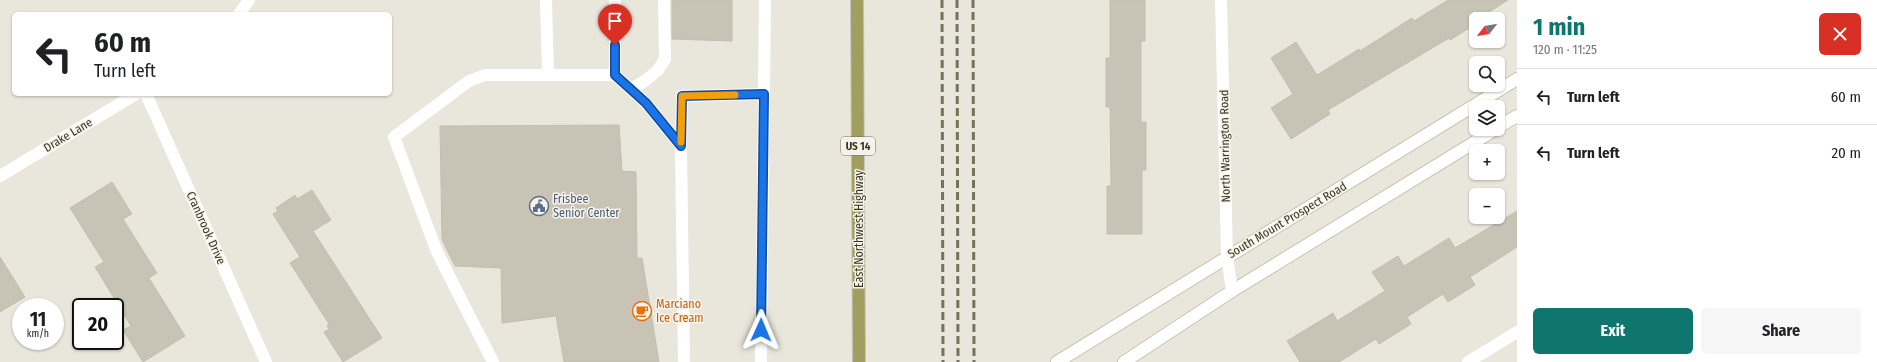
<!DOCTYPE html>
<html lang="en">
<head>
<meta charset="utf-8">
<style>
	body { margin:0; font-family:"Fira Sans Condensed",sans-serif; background:#f6f6f6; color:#202124; height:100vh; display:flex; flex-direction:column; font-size:15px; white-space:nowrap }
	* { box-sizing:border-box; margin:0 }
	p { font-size:13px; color:#757577 }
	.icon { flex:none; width:22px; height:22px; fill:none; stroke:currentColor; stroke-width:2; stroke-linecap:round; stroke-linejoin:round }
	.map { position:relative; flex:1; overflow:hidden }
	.drawer { display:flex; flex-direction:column; background:#fff; width:360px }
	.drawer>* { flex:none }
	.hud { position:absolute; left:12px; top:12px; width:380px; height:84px; border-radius:6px; box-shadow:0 1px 3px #0004; background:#fff; color:#202124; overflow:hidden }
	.needle { width:26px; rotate:239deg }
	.fabs { position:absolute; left:1469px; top:12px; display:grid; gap:8px }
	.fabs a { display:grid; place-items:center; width:36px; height:36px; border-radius:6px; background:#fff; box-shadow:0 1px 3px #0004; font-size:20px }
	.speed { position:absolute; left:12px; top:298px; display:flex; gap:8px; font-size:20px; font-weight:700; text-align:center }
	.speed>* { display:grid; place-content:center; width:52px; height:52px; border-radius:50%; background:#fff; box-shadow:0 1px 3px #0004; line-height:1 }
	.speed small { font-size:10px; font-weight:400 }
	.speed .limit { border:2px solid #111; border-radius:6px; background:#fff; color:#111 }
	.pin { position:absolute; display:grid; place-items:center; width:34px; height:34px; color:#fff; margin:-41px -17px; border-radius:50% 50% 50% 0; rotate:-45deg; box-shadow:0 0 4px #0007 }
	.pin .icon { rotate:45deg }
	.me { position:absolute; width:44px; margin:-22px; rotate:1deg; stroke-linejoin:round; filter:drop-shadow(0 0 3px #0008) }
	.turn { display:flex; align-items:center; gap:14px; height:84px; padding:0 16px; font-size:18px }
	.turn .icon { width:52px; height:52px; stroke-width:2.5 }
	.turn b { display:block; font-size:28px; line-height:34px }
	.round { display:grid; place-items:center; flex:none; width:42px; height:42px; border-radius:6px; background:#f6f6f6 }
	.summary { display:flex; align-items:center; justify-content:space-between; height:68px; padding:0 16px }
	h1 { font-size:24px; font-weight:700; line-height:30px; color:#0f766e }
	.action { display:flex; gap:8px; margin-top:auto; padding:8px 16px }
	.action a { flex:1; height:46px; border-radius:6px; background:#0f766e; color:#fff; font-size:16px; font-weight:700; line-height:46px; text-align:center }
	.action a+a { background:#f6f6f6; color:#202124 }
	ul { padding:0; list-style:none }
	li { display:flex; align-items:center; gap:12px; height:56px; padding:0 16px; border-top:1px solid #e0e0e0 }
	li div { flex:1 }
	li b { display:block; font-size:15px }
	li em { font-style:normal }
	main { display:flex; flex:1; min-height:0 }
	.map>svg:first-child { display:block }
	.building { fill:#c7c3b5; stroke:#c3bfaf }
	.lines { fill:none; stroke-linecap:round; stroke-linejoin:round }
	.secondary-casing { stroke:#cac5af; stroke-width:14 }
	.primary-casing { stroke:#c4c3bc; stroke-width:14 }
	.service { stroke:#fff; stroke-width:12 }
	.minor { stroke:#fff; stroke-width:12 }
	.secondary { stroke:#fff; stroke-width:12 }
	.primary { stroke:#a19e5f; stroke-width:12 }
	.rail { stroke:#757358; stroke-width:3; stroke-dasharray:8 4; stroke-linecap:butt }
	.route-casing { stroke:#114b97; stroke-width:10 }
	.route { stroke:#1a73e8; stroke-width:7 }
	.slow { stroke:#f59e0b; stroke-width:7 }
	.labels { text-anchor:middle; stroke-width:3; stroke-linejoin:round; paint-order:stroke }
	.shield { fill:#f6f3ed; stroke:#726f5c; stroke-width:1 }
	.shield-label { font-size:11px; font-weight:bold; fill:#39371e }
	.street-label { font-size:12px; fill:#39371e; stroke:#f6f3ed }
	.service-label { font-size:12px; fill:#4e5e75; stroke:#f6f3ed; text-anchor:start }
	.food-label { font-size:12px; fill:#c56008; stroke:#f6f3ed; text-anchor:start }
</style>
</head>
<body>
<main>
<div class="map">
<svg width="1517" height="362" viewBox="0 0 1517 362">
	<rect width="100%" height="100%" fill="#e9e6dc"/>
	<path class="building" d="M 672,0 L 732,0 L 732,41 L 672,39 Z
		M 1110,0 L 1145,0 L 1145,41 L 1141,41 L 1141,122 L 1146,122 L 1146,170 L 1142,170 L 1142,234 L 1107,234 L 1107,186 L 1111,186 L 1110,107 L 1106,107 L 1106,58 L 1110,58 Z
		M 1448,0 L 1508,0 L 1489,12 L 1491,15 L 1485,19 L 1476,19 L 1476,24 L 1450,40 L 1449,38 L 1328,110 L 1330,114 L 1291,139 L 1271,108 L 1293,94 L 1271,58 L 1296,42 L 1317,75 L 1359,49 L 1360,51 L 1412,18 L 1414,21 Z
		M 619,125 L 622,171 L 636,172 L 637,258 L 642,258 L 659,362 L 564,362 L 556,316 L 502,323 L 501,268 L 455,266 L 442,240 L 440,126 Z
		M 112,182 L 132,214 L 123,219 L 157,273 L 149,278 L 185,336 L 143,362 L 123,330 L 131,326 L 95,267 L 104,262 L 70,208 Z
		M 312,190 L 331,220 L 313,231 L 382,338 L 343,362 L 324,332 L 329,329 L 327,326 L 329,324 L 290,263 L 300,257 L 273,214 L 278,211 L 276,208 L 295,195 L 297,199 Z
		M 1517,211 L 1517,247 L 1470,277 L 1475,285 L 1448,302 L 1443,294 L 1407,317 L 1411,324 L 1379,344 L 1376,339 L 1339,362 L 1300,362 L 1287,341 L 1333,313 L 1337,321 L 1385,291 L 1372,272 L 1398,256 L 1404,266 L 1449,238 L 1455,248 Z
		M 0,257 L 25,297 L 0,312 Z"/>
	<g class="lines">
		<g class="secondary-casing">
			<path id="secondary" d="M 1498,127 L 1517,116
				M 1057,362 L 1517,79
				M 1124,362 L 1232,291 L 1496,129"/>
		</g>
		<g class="primary-casing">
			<path id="primary" d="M 857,0 L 859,362"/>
		</g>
		<path class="service" d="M 546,0 L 548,75
			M 615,0 L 615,75
			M 631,89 L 645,81 L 658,70 L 665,59 L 664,0
			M 764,94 L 765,0
			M 681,146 L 682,96 L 764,94 L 761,362
			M 493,362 L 437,252 L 394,137 L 469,81 L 485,75 L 615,75 L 646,103 L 681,146 L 684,362"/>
		<path class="minor" d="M 1221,0 L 1227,256 L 1232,291
			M 239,14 L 249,0
			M 146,94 L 266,362
			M 0,176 L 136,94
			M 1468,362 L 1517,332"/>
		<use href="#secondary" class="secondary"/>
		<use href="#primary" class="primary"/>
		<path class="rail" d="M 942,0 L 943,362
			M 957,0 L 958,362
			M 973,0 L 974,362"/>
	</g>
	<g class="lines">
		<g class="route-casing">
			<path id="route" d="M 615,45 L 615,75 L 646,103 L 681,146 L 682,96 L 764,94 L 761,330"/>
		</g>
		<use href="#route" class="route"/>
		<path class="slow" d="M 681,142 L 682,96 L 735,95"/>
	</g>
	<defs>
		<g id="civic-ring" transform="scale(1)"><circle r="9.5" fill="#f6f3ed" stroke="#5c6f8a" stroke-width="1.5"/><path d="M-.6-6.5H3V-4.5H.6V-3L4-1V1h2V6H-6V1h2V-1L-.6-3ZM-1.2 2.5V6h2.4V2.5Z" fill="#5c6f8a"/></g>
		<g id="cafe-ring" transform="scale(1)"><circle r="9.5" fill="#f6f3ed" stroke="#e8710a" stroke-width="1.5"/><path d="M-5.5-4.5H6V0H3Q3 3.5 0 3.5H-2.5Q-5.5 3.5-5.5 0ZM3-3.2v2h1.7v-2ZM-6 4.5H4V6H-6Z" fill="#e8710a"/></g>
	</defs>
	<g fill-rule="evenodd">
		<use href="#civic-ring" x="539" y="206"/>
		<use href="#cafe-ring" x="642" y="311"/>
	</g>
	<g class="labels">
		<rect class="shield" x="841" y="137" width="34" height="18" rx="3"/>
		<g class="shield-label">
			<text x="858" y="150">US 14</text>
		</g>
		<g class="street-label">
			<text transform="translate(68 135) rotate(-31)" y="4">Drake Lane</text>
			<text transform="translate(1225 146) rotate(-91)" y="4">North Warrington Road</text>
			<text transform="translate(1287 220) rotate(-31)" y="4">South Mount Prospect Road</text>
			<text transform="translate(206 228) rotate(66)" y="4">Cranbrook Drive</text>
			<text transform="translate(859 229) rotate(-90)" y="4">East Northwest Highway</text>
		</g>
		<g class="service-label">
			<text x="553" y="203">Frisbee<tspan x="553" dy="14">Senior Center</tspan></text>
		</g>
		<g class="food-label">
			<text x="656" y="308">Marciano<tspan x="656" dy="14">Ice Cream</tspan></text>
		</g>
	</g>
</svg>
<div class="fabs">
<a><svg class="needle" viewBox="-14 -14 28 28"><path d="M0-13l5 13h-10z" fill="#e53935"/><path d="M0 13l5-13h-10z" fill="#757577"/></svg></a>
<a><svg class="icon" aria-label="search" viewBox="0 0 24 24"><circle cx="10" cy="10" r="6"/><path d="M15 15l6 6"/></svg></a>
<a><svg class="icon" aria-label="layers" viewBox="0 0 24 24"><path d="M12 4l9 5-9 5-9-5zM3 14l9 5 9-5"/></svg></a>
<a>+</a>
<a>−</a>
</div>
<div class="speed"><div>11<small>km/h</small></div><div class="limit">20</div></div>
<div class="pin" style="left:615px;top:45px;background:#d93025"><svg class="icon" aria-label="arrive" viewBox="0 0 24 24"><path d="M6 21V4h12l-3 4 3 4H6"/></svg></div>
<svg class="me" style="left:761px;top:330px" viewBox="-20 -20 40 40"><path d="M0-17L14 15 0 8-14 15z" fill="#1a73e8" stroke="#fff" stroke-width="4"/></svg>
<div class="hud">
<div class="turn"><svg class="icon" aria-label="left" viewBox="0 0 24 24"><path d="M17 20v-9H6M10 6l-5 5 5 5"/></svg><div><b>60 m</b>Turn left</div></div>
</div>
</div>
<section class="drawer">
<div class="summary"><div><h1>1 min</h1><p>120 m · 11:25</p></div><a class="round" style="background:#d93025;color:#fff"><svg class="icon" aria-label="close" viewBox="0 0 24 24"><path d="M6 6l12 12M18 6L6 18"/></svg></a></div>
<ul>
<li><svg class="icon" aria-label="left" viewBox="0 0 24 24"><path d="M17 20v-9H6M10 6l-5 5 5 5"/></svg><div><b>Turn left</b></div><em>60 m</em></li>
<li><svg class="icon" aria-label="left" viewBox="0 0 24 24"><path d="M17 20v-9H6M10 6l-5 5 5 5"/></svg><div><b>Turn left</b></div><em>20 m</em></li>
</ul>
<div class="action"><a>Exit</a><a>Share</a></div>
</section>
</main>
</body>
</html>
